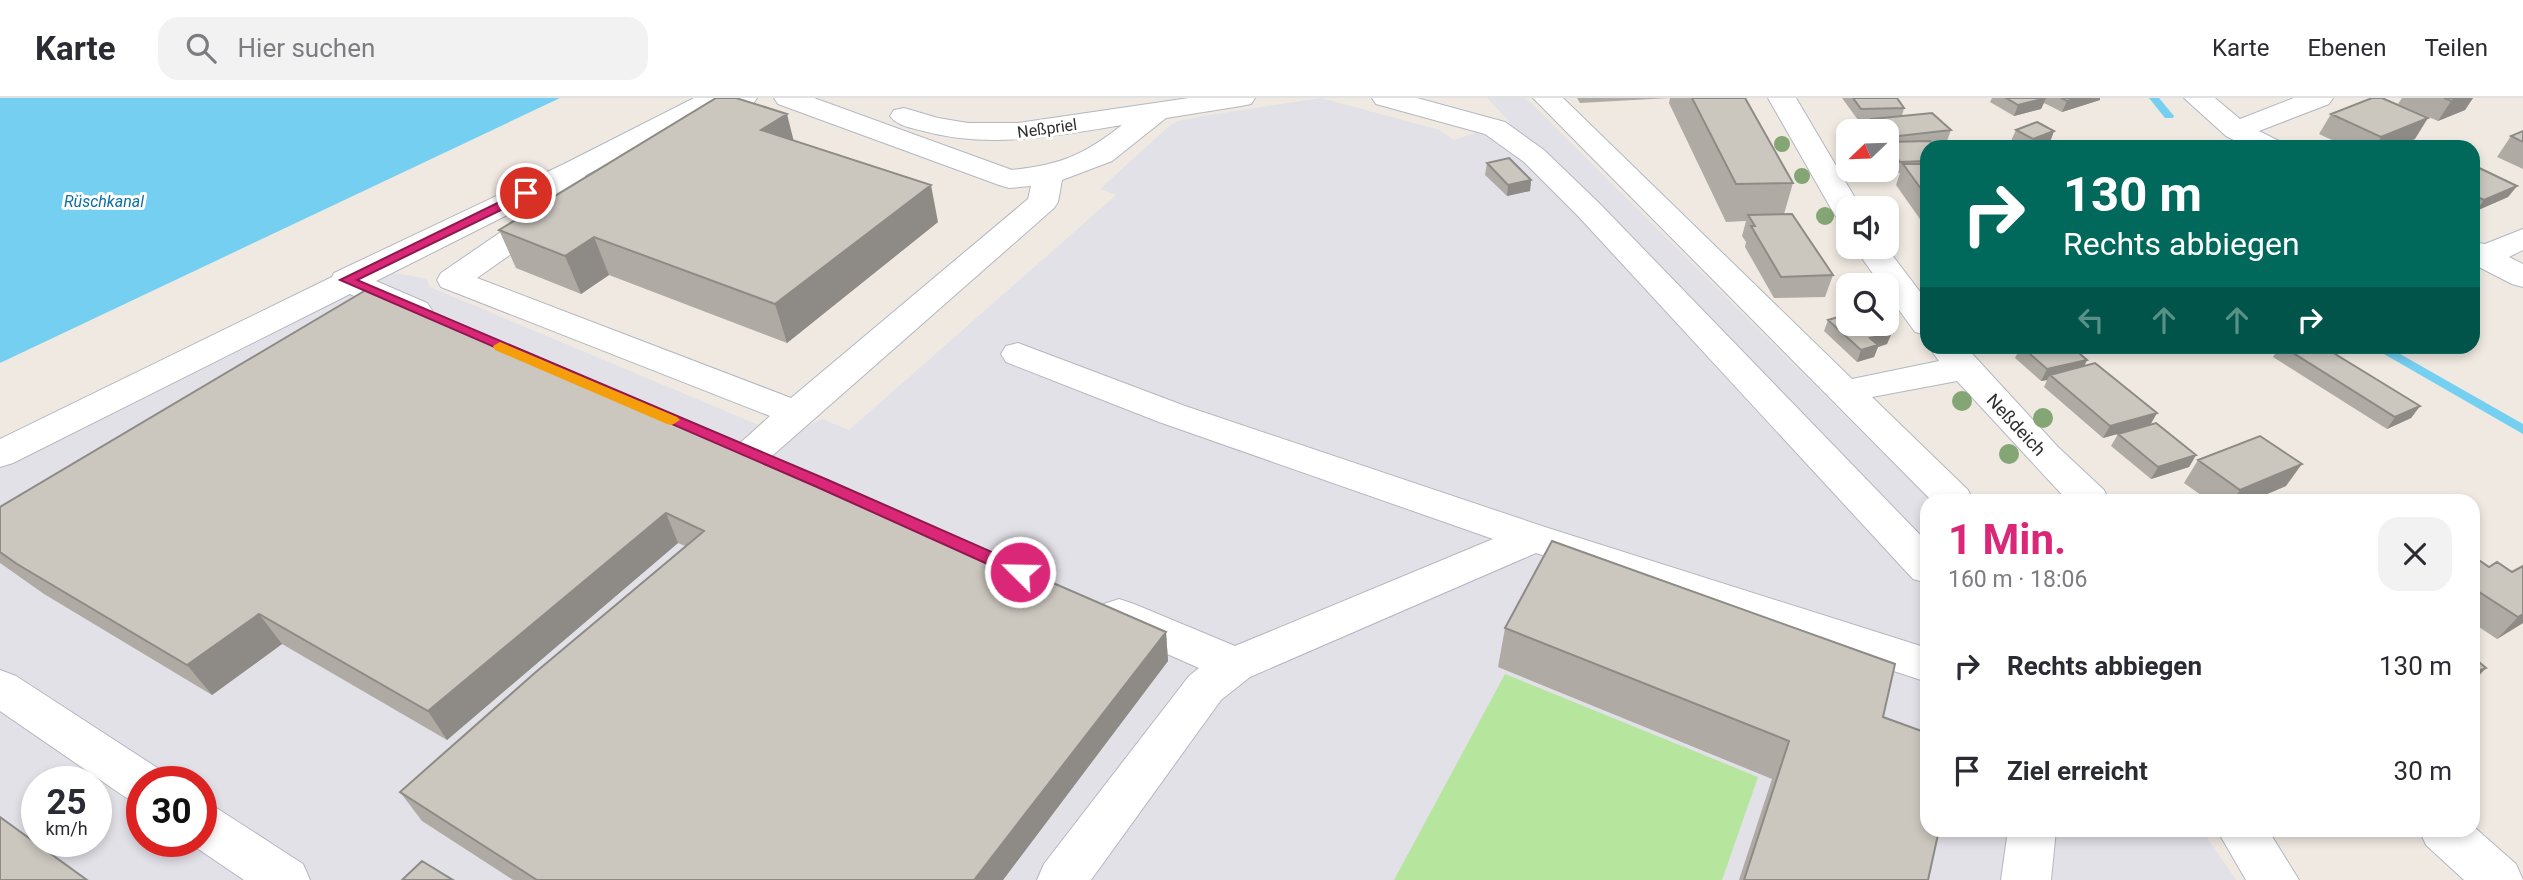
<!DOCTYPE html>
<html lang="de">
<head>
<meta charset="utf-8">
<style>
	body { margin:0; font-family:Roboto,sans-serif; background:#f2f2f3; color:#2b2b33; height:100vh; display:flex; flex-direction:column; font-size:26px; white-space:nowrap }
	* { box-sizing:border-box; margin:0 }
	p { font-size:23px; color:#7c7c81 }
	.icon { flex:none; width:38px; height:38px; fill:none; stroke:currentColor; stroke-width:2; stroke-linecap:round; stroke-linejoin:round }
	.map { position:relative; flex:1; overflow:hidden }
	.side { position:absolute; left:1920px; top:396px; width:560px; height:343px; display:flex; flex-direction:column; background:#fff; border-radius:21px; box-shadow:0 4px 10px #0003 }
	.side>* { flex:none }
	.banner { position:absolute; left:1920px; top:42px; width:560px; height:214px; border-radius:21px; box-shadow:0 4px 10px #0003; background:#00695c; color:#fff; overflow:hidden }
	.needle { width:46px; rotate:247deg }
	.controls { position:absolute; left:1836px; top:21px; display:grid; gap:14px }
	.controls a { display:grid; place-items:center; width:63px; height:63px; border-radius:14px; background:#fff; box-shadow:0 4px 10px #0003; font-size:35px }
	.speed { position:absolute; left:21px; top:668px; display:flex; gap:14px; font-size:35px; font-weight:700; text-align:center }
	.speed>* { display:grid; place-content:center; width:91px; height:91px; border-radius:50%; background:#fff; box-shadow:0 4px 10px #0003; line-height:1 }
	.speed small { font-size:18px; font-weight:400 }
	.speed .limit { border:10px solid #d22; background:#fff; color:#111 }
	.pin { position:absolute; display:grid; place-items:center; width:60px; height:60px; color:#fff; margin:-30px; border:4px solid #fff; border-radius:50%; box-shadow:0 2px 7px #0007 }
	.me { position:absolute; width:77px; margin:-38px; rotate:293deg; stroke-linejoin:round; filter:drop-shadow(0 0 5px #0008) }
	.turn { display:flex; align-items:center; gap:24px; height:147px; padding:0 28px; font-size:32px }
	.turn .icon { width:91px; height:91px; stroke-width:2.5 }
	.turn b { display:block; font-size:49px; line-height:60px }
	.lanes { display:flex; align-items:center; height:66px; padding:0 28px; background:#0003; justify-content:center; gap:35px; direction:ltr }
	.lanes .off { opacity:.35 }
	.round { display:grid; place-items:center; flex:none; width:74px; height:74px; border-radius:21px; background:#f2f2f3 }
	.overview { display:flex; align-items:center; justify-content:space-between; height:119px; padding:0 28px }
	h1 { font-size:42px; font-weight:700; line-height:52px; color:#db2777 }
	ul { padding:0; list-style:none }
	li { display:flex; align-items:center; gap:21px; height:105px; padding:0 28px }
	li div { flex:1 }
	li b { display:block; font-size:26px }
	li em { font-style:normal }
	header { display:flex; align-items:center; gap:42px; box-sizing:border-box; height:98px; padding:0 35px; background:#fff; border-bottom:2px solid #e1e1e2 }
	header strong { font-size:33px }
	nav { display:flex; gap:38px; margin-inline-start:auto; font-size:24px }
	.search { width:490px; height:63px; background:#f2f2f3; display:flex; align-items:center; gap:18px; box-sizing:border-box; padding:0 24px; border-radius:21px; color:#7c7c81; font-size:26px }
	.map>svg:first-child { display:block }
	.industrial { fill:#e3e1e8; fill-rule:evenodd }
	.green { fill:#b6e59e }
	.water { fill:#75cff0 }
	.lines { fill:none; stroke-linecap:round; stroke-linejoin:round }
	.stream { fill:#75cff0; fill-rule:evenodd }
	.minor-casing { stroke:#b4b7c1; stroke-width:2 }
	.minor { fill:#fff; fill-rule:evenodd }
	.tree { fill:#84a574 }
	.wall { fill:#afaba4 }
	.shaded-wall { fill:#8e8b86 }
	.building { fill:#cbc7bf; stroke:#8e8b86; stroke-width:2 }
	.route { fill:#db2777; stroke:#8e194d; stroke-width:2 }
	.slow { fill:#f59e0b }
	.labels { text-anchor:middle; stroke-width:6; stroke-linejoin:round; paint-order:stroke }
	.far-street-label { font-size:16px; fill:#2e2e2e; stroke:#fff }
	.far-water-label { font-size:16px; font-style:italic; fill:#0d6fa3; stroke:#fff }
	.street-label { font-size:18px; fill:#2e2e2e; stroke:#fff }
</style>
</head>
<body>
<header>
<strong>Karte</strong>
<div class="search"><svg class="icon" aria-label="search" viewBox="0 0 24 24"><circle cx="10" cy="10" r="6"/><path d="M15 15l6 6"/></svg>Hier suchen</div>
<nav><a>Karte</a><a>Ebenen</a><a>Teilen</a></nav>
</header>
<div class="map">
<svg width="2523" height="782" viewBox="0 0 2523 782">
	<rect width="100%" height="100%" fill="#efe9e1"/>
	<path class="industrial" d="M 1321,0 L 1440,32 L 1454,42 L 1510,24 L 1487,0 L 1526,0 L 1930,402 L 1927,402 L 1927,732 L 2202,732 L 2236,782 L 0,782 L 0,343 L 368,161 L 391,174 L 427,181 L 430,189 L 792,341 L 805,329 L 822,321 L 849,332 L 1116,97 L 1100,91 L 1169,28 L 1178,23 L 1203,18 ZM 37,684 L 96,684 L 96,744 L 37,744 ZM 142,684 L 201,684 L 201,744 L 142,744 Z"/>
	<path class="green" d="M 1505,576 L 1758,679 L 1722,782 L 1394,782 Z"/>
	<path class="water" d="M 0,0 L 560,0 L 0,265 Z"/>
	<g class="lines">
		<path class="stream" d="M 2149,0 L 2159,0 L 2174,18 L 2173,20 L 2165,20 Z
			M 2370,248 L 2386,248 L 2523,326 L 2523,336 Z"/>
		<g class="minor-casing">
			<path id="minor" d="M 694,0 L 757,0 L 753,6 L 712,12 L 586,77 L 555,125 L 477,180 L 791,300 L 1028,101 L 1031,88 L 1009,90 L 999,87 L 778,6 L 774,0 L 814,0 L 1012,72 C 1060,67 1084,57 1122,27 C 1055,38 990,51 923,33 C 912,30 897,28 890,18 L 894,12 L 904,10 L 938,20 L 968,25 L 1018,25 L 1189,0 L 1255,0 L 1251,6 L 1241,8 L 1166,20 L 1112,63 L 1062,82 L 1058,104 L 1054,110 L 764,365 L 751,369 L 738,365 L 732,356 L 738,347 L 770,318 L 441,189 L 437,182 L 441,175 L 533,112 L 541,100 L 376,183 L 427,205 L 432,212 L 427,219 C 401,225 373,206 350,196 L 13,365 L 0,369 L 0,341 L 332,179 L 334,175 L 564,66 Z
				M 1372,0 L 1417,0 L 1505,24 L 1544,52 L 1600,106 L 1927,444 L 1927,485 L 1913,481 L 1578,118 L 1524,64 L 1485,36 L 1376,6 Z
				M 1533,0 L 1563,0 L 1852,281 L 1939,263 L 1928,248 L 1965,248 L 2058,349 L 2104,392 L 2109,402 L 2067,402 L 1957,283 L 1872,299 L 1968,392 L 1973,402 L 1931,402 Z
				M 1768,0 L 1796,0 L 1861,110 L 1848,110 L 1848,123 L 1837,120 L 1833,114 Z
				M 2184,0 L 2215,0 L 2240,21 L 2294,0 L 2333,0 L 2329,6 L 2259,33 L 2279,43 L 2283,49 L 2247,49 L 2226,38 Z
				M 2523,131 L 2523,152 L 2509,159 L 2523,166 L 2523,189 L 2512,186 L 2473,166 L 2473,144 L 2485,146 Z
				M 1854,149 L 1886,149 L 1927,203 L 1927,237 L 1915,234 L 1886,194 L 1886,187 L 1881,187 Z
				M 1018,245 L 1185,308 L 1548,430 L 1927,550 L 1927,584 L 1536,455 L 1250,579 L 1221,602 L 1091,782 L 1037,782 L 1044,766 L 1189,578 L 1199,570 L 1104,528 L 1098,517 L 1104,506 L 1119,501 L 1134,506 L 1235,548 L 1493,441 L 1159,324 L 1006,264 L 1001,256 L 1006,248 Z
				M 0,572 L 16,578 L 159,671 L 165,684 L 142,684 L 142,705 L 125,699 L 0,613 Z
				M 201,705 L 218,711 L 303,766 L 310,782 L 244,782 L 188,744 L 201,744 Z
				M 2473,728 L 2516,766 L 2523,782 L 2464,782 L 2426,747 L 2419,732 L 2473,732 Z
				M 2008,732 L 2056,732 L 2051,782 L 2001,782 Z
				M 2217,732 L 2268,732 L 2299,782 L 2246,782 Z"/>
		</g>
		<use href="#minor" class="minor"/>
	</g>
	<g class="tree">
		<circle cx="1782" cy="46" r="8"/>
		<circle cx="1802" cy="78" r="8"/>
		<circle cx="1825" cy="118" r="9"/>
		<circle cx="1962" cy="303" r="10"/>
		<circle cx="2043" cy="320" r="10"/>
		<circle cx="2009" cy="356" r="10"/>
	</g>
	<path class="wall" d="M 1577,0 L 1745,0 L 1793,85 L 1784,116 L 1833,177 L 1825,199 L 1774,200 L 1745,149 L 1746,144 L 1742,138 L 1746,123 L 1726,124 L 1669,5 L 1670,0 L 1580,5 Z
		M 1842,0 L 1897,0 L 1904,10 L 1902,18 L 1951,32 L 1947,43 L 1931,45 L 1927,49 L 1927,131 L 1896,87 L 1900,75 L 1896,75 L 1886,61 L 1886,33 L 1870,33 L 1868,32 L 1872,22 L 1858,22 Z
		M 1992,0 L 2100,0 L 2100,2 L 2062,14 L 2044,5 L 2041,11 L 2014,18 L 1990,4 Z
		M 2402,0 L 2473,0 L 2465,12 L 2438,23 L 2398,6 Z
		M 2331,16 L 2415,41 L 2394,49 L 2347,49 L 2319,36 Z
		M 2016,32 L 2054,33 L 2050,44 L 2037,49 L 2022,49 L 2011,43 Z
		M 2523,33 L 2523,71 L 2497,59 L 2511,38 Z
		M 794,43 L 938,124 L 787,245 L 609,177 L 581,196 L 516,170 L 499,132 Z
		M 1487,65 L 1531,82 L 1530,93 L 1507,98 L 1485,77 Z
		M 2473,67 L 2517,88 L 2508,99 L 2476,113 L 2473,112 Z
		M 371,189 L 1166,534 L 1168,563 L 1003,782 L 513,782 L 422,723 L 400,694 L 685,448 L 678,445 L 447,642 L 282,546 L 212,597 L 44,496 L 0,465 L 0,409 Z
		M 1828,222 L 1887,246 L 1878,249 L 1874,259 L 1857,264 L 1824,233 Z
		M 2021,248 L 2087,262 L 2084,268 L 2157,315 L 2150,327 L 2196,357 L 2189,369 L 2151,381 L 2111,348 L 2118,336 L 2135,331 L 2103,340 L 2044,289 L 2047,282 L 2041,283 L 2015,260 Z
		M 2280,248 L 2322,248 L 2420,308 L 2411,320 L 2387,331 L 2273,259 Z
		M 2198,362 L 2286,388 L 2253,402 L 2208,402 L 2184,385 Z
		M 2473,458 L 2523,525 L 2497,541 L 2473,525 Z
		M 1505,530 L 1883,619 L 1928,782 L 1739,782 L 1772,681 L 1498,569 Z"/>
	<path class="shaded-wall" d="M 2046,0 L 2041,11 L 2014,18 L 2018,7 Z
		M 2076,0 L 2100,0 L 2100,2 L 2062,14 L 2067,3 Z
		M 2458,0 L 2473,0 L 2465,12 L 2438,23 L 2451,3 Z
		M 787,16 L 796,52 L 761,32 Z
		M 2428,20 L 2415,41 L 2394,49 L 2375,49 L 2381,39 Z
		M 2054,33 L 2050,44 L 2037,49 L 2030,49 L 2033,41 Z
		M 1531,82 L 1530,93 L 1507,98 L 1508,87 Z
		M 931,87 L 938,124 L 787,245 L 775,206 Z
		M 2517,88 L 2508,99 L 2476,113 L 2484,102 Z
		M 594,139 L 609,177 L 581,196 L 565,158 Z
		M 1892,235 L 1887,246 L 1878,249 L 1874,259 L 1857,264 L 1861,252 L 1870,240 Z
		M 2087,262 L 2081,274 L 2050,277 L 2047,282 L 2041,283 L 2047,271 Z
		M 2420,308 L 2411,320 L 2387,331 L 2395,319 Z
		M 2157,315 L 2150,327 L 2103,340 L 2110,328 Z
		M 2196,357 L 2189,369 L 2151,381 L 2158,369 Z
		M 2302,366 L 2286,388 L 2253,402 L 2233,402 L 2240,392 Z
		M 666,415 L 678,445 L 447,642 L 428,613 Z
		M 259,516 L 282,546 L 212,597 L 187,567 Z
		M 2523,516 L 2523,525 L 2497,541 L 2518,519 Z
		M 1166,534 L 1168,563 L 1003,782 L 974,782 Z
		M 2486,570 L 2473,584 L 2473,575 Z"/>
	<path class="building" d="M 716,0 L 736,0 L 787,16 L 761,32 L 931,87 L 775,206 L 594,139 L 565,158 L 499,132 Z
		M 1692,0 L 1745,0 L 1793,85 L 1736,86 Z
		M 1853,0 L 1897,0 L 1904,10 L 1861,11 Z
		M 2006,0 L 2046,0 L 2018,7 Z
		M 2061,0 L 2076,0 L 2067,3 Z
		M 2372,0 L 2382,0 L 2428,20 L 2381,39 L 2331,16 Z
		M 2444,0 L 2458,0 L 2451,3 Z
		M 1932,15 L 1951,32 L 1890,39 L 1886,35 L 1886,33 L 1885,33 L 1872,21 Z
		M 2037,24 L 2054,33 L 2033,41 L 2016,32 Z
		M 2523,33 L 2523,44 L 2511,38 Z
		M 1930,43 L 1934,49 L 1927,49 L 1927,63 L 1900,64 L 1886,44 Z
		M 1509,60 L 1531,82 L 1508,87 L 1487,65 Z
		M 1903,66 L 1927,66 L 1927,99 Z
		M 2473,67 L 2517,88 L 2484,102 L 2473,97 Z
		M 1792,116 L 1833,177 L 1781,179 L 1751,128 L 1755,128 L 1748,117 Z
		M 371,189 L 1166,534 L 974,782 L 537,782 L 400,694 L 537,573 L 704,433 L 666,415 L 428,613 L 259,516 L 187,567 L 17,466 L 0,454 L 0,409 Z
		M 1848,216 L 1848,226 L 1882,226 L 1892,235 L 1870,240 L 1878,247 L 1861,252 L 1828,222 Z
		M 2021,248 L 2071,248 L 2087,262 L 2047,271 Z
		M 2282,248 L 2322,248 L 2420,308 L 2395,319 Z
		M 2095,265 L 2157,315 L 2110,328 L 2050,277 Z
		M 2156,325 L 2196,357 L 2158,369 L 2118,336 Z
		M 2260,338 L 2302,366 L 2240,392 L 2198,362 Z
		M 1552,443 L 1895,566 L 1883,619 L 1927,635 L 1927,732 L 1939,732 L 1928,782 L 1744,782 L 1789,643 L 1505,530 Z
		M 2473,458 L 2489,469 L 2497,464 L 2512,474 L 2523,468 L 2523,516 L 2518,519 L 2473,490 Z
		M 2473,559 L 2486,570 L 2473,575 Z
		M 0,719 L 87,782 L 0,782 Z
		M 422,763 L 453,782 L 402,782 Z"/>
	<path class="route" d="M 526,91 L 530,92 L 530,98 L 357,182 L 828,382 L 1026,469 L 1029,474 L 1026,478 L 1014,478 L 817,389 L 340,182 Z"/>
	<path class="slow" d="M 500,244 L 677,319 L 680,322 L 672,327 L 667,326 L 495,252 L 493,248 Z"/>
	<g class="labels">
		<g class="far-street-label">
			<text transform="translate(1047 30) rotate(-8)" y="6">Neßpriel</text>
		</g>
		<g class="far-water-label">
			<text x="104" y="109">Rüschkanal</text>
		</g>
		<g class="street-label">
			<text transform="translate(2016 327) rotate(47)" y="6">Neßdeich</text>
		</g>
	</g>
</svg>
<div class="controls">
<a><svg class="needle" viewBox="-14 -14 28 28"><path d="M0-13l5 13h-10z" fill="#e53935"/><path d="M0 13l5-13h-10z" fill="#7c7c81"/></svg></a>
<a><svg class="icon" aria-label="sound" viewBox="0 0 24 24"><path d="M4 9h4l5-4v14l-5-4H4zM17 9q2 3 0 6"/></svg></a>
<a><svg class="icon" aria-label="search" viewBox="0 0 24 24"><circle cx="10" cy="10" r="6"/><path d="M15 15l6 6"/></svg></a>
</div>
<div class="speed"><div>25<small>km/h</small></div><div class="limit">30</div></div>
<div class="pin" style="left:526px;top:95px;background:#d93025"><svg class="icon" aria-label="arrive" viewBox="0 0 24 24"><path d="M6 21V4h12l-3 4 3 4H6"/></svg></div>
<svg class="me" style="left:1020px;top:474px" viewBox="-20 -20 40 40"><circle r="17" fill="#db2777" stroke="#fff" stroke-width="3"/><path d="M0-11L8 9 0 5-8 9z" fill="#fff"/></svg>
<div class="banner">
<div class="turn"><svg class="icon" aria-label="right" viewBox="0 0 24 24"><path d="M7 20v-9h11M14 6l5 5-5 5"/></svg><div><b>130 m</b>Rechts abbiegen</div></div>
<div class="lanes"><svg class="icon off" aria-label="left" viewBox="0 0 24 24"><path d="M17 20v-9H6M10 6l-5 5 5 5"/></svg><svg class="icon off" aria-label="ahead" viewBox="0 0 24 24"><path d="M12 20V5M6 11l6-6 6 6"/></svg><svg class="icon off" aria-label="ahead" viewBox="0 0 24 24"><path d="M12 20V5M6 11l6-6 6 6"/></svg><svg class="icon" aria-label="right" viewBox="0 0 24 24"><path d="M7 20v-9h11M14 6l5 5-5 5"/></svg></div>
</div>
<section class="side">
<div class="overview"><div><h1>1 Min.</h1><p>160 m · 18:06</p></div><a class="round"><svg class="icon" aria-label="close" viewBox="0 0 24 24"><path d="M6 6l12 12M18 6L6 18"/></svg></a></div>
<ul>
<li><svg class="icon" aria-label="right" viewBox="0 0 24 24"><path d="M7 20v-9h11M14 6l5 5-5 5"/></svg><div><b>Rechts abbiegen</b></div><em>130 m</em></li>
<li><svg class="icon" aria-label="arrive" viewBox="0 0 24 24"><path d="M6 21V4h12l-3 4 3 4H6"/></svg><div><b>Ziel erreicht</b></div><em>30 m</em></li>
</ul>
</section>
</div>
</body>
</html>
